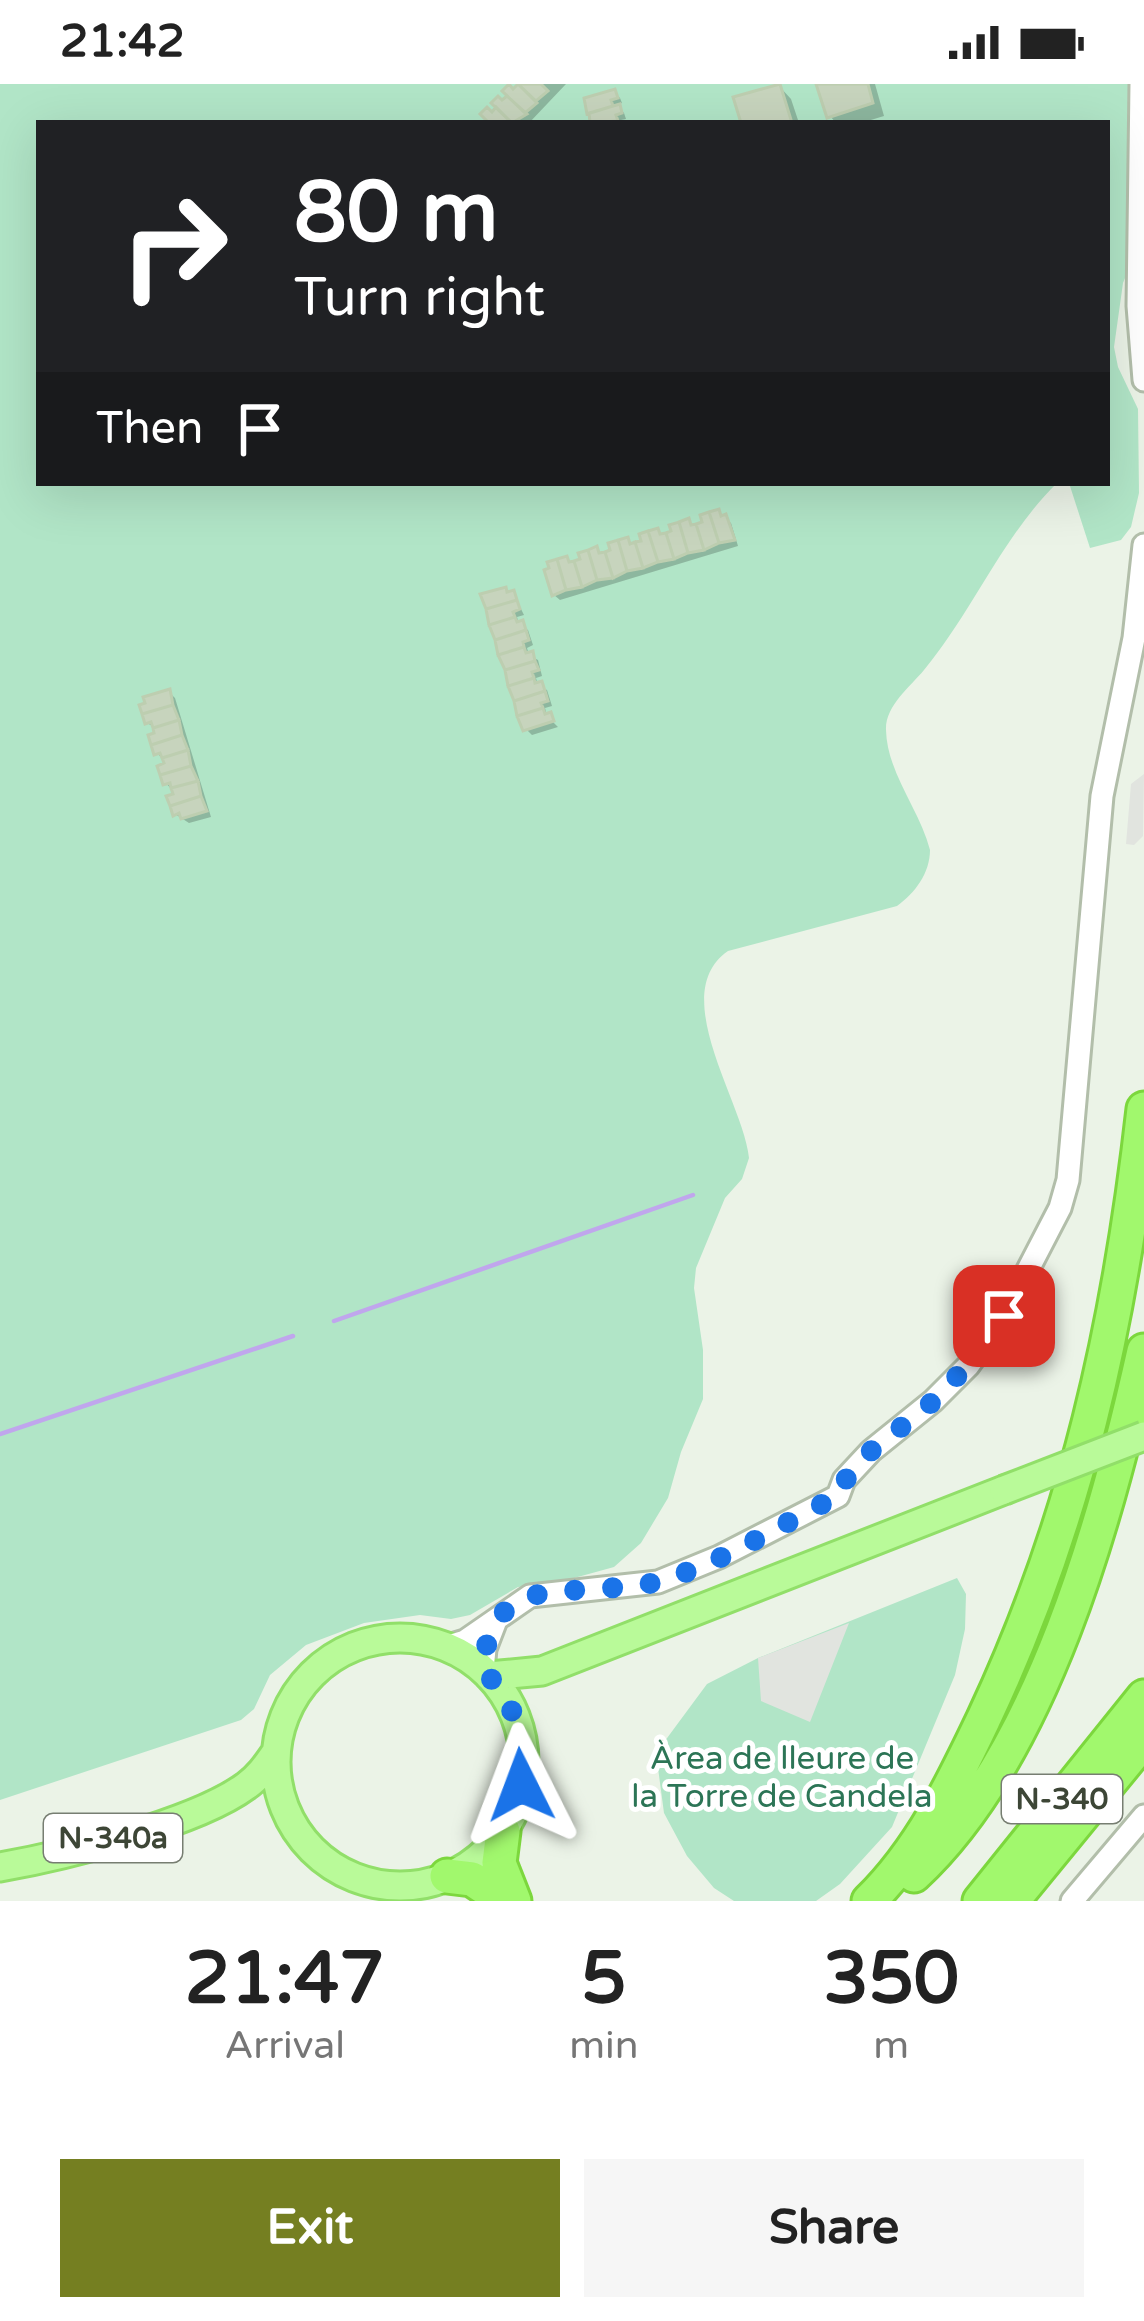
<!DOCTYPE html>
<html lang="en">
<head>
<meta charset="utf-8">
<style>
	body { margin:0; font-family:"Varela Round",sans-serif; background:#f6f6f6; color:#222; height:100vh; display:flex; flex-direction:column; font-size:45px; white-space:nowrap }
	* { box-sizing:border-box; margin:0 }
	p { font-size:39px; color:#767676 }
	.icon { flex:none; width:66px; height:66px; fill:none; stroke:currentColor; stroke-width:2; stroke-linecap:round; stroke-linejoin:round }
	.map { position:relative; height:1817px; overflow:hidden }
	.drawer { display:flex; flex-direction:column; background:#fff; flex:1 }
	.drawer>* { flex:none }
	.hud { position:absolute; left:36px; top:36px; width:1074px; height:366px; border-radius:0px; box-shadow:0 12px 48px #0002; background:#202124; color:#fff; overflow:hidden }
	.pin { position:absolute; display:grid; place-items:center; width:102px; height:102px; color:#fff; margin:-51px; border-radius:24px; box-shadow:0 6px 18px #0006 }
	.me { position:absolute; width:132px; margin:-66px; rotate:357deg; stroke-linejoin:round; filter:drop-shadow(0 0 9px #0008) }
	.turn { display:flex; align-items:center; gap:42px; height:252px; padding:0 60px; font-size:54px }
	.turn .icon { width:156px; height:156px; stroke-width:2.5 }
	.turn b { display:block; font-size:84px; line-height:102px }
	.then { display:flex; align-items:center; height:114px; padding:0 60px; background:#0003; gap:24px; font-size:45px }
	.eta { display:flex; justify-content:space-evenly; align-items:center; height:204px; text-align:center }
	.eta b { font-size:72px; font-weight:700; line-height:84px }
	.cta { display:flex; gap:24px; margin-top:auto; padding:24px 60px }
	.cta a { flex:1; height:138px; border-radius:0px; background:#757f21; color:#fff; font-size:48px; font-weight:700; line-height:138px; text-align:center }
	.cta a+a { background:#f6f6f6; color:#222 }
	.status { display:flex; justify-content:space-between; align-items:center; height:84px; padding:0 60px; background:#fff; direction:ltr }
	.status svg { height:33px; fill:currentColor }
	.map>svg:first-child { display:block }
	.green { fill:#b1e5c7 }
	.parking { fill:#e1e4df }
	.shadow { fill:#0003 }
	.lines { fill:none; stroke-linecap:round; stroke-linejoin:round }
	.stream { stroke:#c0a6ed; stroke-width:4.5 }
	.building { fill:#c7d4bd; stroke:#bdceb0; stroke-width:3 }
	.minor-casing { stroke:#b2beaa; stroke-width:27 }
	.major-casing { stroke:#91df69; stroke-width:33 }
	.highway-casing { stroke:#7cd73d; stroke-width:39 }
	.minor { stroke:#fff; stroke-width:21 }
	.major { stroke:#b9fa99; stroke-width:27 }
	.highway { stroke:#a1f86d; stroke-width:33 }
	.major-bridge-casing { stroke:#91df69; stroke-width:33; stroke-linecap:butt }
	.major-bridge { stroke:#b9fa99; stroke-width:27 }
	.route { stroke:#1a73e8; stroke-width:21; stroke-dasharray:0 37.8 }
	.labels { text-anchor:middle; stroke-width:10; stroke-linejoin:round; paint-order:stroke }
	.shield { fill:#fff; stroke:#777e72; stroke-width:3 }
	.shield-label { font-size:30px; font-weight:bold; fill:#3d4636 }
	.park-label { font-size:33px; fill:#2c7556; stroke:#fff }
</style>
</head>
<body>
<div class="status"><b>21:42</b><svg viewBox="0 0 49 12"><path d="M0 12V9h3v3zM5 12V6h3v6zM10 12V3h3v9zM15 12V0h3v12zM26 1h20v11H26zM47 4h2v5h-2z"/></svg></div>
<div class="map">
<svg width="1144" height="1817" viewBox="0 0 1144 1817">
	<rect width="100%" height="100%" fill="#ebf3e7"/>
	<path class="green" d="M 0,0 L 1144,0 L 1144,147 L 1123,199 L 1114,263 L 1118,283 L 1138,325 L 1139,409 L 1131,443 L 1121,456 L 1090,464 L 1069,399 L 1107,399 L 1107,39 L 39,39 L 39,399 L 1057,399 C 1002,453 973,527 924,586 C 910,603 885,622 886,646 C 887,689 920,726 930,766 C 930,789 915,809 897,822 L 728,867 C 666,910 744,1019 749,1074 L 742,1095 L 725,1114 L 696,1184 L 694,1204 L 703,1266 L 703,1315 L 681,1368 L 668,1414 L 641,1459 L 614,1483 L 556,1499 L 518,1503 L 470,1531 L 451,1535 L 420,1531 L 364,1539 L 306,1561 L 270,1591 L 254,1625 L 241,1636 L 0,1716 Z
		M 957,1494 L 966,1510 L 965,1545 L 955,1591 L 892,1743 L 840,1800 L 816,1817 L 734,1817 L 714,1804 L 687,1772 L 664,1729 L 656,1669 L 707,1600 L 758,1574 Z"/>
	<path class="parking" d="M 1144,690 L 1143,752 L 1134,761 L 1126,760 L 1131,700 Z
		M 849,1539 L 810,1638 L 761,1617 L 758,1574 Z"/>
	<path class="shadow" d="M 522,0 L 566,0 L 529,39 L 485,39 Z
		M 819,0 L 875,0 L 884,32 L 861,39 L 836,39 L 830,32 Z
		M 779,2 L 791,15 L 799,39 L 744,39 Z
		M 614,8 L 620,14 L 622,19 L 616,21 L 624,29 L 626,35 L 621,36 L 624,39 L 595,39 L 588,16 Z
		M 718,429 L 731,439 L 738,462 L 560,516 L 554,511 L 572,481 L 596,466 L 602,471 L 627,457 L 632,462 L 694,444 Z
		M 513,509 L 524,531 L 517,533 L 519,541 L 528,546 L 533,561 L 527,564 L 529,571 L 538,576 L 542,592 L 536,594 L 538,602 L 547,606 L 552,622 L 545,624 L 547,632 L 558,643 L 532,651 L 526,645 L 509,510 Z
		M 169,608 L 175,614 L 211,733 L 189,739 L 175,730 L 177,712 L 166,699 L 168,681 L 157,669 L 156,644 L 147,639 Z"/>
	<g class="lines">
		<path class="stream" d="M 334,1237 L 693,1111
			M 0,1350 L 293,1252"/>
	</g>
	<path class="building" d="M 509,0 L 513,5 L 518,0 L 537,19 L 525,29 L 502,7 Z
		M 518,0 L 541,0 L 548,7 L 536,17 Z
		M 780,0 L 792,39 L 741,39 L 733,13 Z
		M 816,0 L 868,0 L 873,19 L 827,34 Z
		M 615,5 L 618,14 L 611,16 L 613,22 L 587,30 L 584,14 Z
		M 498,12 L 502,16 L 507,12 L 527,30 L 512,39 L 491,19 Z
		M 620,20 L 622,29 L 616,31 L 618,37 L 590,39 L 589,29 Z
		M 487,23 L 492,28 L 496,23 L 512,39 L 489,39 L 480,30 Z
		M 719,425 L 721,432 L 726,430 L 735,456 L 719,459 L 709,428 Z
		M 709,428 L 719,459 L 704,466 L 696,440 L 702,438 L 700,431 Z
		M 689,434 L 691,441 L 696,440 L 704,466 L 688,469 L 679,438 Z
		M 679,438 L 688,469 L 674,475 L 666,449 L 671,447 L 669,441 Z
		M 658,444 L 660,450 L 666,449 L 674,475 L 658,478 L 648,447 Z
		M 648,447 L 658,478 L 643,484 L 635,458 L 641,457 L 639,450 Z
		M 628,453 L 630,460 L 635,458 L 643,484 L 627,487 L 618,456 Z
		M 618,456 L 627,487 L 613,494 L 605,468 L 610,466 L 608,459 Z
		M 597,462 L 599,469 L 605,468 L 613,494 L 597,496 L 588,466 Z
		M 588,466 L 597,496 L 582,503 L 574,477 L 580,475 L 578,469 Z
		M 567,472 L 569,478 L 574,477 L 582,503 L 566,506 L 557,475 Z
		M 557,475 L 566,506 L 552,512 L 544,486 L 549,484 L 547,478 Z
		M 506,503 L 507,508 L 514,506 L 517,516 L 486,525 L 480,510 Z
		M 517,516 L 520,525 L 513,528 L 515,533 L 489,541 L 486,525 Z
		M 515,533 L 517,538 L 523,536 L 526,546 L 495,556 L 489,541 Z
		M 526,546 L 529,556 L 523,558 L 524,563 L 498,571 L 495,556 Z
		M 524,563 L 526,569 L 533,567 L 535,577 L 505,586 L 498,571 Z
		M 535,577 L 539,586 L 532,588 L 534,594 L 508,602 L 505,586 Z
		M 534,594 L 535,599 L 542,597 L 545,607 L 514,617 L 508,602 Z
		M 170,605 L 173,621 L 142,630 L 139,621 L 145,619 L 143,613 Z
		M 545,607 L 548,617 L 541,619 L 543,624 L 517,632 L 514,617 Z
		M 173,621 L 179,636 L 153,644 L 151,638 L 145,640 L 142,630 Z
		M 543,624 L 545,630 L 551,628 L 554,637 L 523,647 L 517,632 Z
		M 179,636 L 182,651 L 151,661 L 148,651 L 154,649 L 153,644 Z
		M 182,651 L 188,666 L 162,674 L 160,669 L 154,671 L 151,661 Z
		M 188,666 L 191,682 L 160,691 L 157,682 L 164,679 L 162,674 Z
		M 191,682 L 198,697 L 171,704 L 170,699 L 163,701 L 160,691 Z
		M 198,697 L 201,712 L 170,722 L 166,712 L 173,710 L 171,704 Z
		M 201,712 L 207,727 L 181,735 L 179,729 L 173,732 L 170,722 Z"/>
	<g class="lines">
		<g class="minor-casing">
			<path id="minor" d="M 1141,0 L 1138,222 L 1144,296
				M 445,1563 L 465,1557 L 530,1512 L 658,1498 L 719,1473 L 838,1412 L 844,1396 L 871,1367 L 933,1317 L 968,1282 L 1004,1232 L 1060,1124 L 1068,1096 L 1102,712 L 1134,554 L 1144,461
				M 483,1586 L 485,1565 L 495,1539
				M 1072,1817 L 1144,1732"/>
		</g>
		<g class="major-casing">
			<path id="major" d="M276 1678a124 124 0 1 1 248 0a124 124 0 1 1-248 0Z
				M 489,1592 L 542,1587 L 1004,1406
				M 0,1783 C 63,1772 196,1739 246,1702 C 259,1693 267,1681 276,1668"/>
		</g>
		<g class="highway-casing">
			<path id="highway" d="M 503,1747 L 499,1779 L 514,1817
				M 914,1791 C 1042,1672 1107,1434 1144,1267
				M 447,1792 L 472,1795 L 505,1817
				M 869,1817 C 922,1765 953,1699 985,1632 C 1077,1436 1120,1239 1144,1025
				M 980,1817 L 1144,1613
				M 1012,1817 L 1144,1656"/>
		</g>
		<use href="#minor" class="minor"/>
		<use href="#major" class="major"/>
		<use href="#highway" class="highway"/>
		<g class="major-bridge-casing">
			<path id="major-bridge" d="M 1004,1406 L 1144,1352"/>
		</g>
		<use href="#major-bridge" class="major-bridge"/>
	</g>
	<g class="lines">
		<path class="route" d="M 521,1701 C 527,1656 515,1618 483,1586 C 485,1557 493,1530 521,1516 C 548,1502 623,1508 660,1497 C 722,1479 780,1441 838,1412 C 852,1371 900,1348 931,1319 C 959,1293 981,1264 1004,1232"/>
	</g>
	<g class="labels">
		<g class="shield">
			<rect x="1002" y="1691" width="120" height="48" rx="9"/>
			<rect x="44" y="1730" width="138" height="48" rx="9"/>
		</g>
		<g class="shield-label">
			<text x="1062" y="1725">N-340</text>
			<text x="113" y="1764">N-340a</text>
		</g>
		<g class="park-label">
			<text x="782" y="1685">Àrea de lleure de<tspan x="782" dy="38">la Torre de Candela</tspan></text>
		</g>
	</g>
</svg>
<div class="pin" style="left:1004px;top:1232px;background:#d93025"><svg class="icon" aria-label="arrive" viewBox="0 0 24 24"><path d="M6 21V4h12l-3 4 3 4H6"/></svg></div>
<svg class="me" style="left:521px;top:1701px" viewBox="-20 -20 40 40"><path d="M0-17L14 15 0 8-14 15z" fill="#1a73e8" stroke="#fff" stroke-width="4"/></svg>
<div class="hud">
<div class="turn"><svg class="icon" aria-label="right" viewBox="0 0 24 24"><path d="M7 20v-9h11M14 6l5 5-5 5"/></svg><div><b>80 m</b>Turn right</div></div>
<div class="then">Then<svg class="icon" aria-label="arrive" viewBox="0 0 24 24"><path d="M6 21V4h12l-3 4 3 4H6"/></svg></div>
</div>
</div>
<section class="drawer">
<div class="eta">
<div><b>21:47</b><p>Arrival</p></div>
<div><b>5</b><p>min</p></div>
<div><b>350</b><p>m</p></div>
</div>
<div class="cta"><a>Exit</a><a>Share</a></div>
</section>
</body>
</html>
